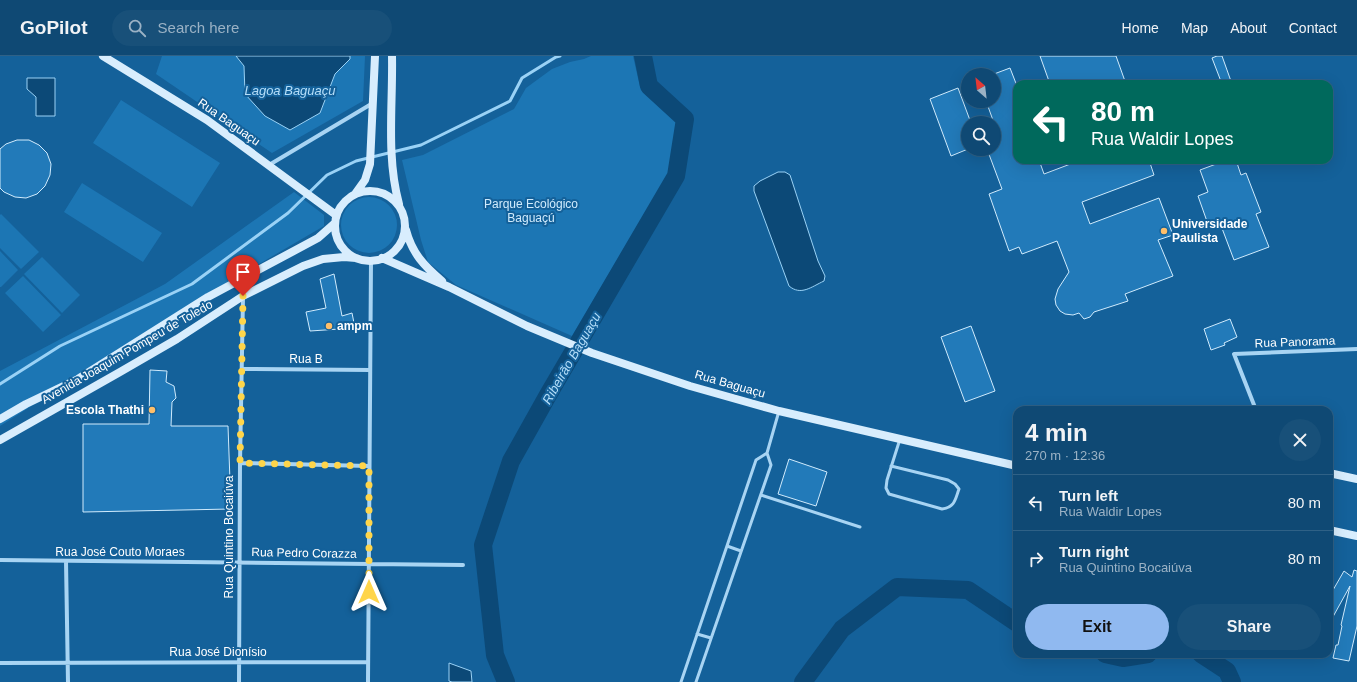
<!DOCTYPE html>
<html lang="en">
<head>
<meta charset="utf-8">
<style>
	body { margin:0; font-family:Helvetica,sans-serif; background:#185079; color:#f1f3f6; height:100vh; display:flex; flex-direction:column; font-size:15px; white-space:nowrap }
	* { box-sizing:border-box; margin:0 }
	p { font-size:13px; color:#9bb2c5 }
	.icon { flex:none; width:22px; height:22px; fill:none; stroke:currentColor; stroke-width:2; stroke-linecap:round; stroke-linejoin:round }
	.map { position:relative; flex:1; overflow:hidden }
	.drawer { position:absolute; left:1013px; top:350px; width:320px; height:252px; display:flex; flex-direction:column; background:#0f4974; border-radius:12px; box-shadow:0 4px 16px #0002,0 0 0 1px #2f6186 }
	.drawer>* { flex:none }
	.guide { position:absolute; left:1013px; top:24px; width:320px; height:84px; border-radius:12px; box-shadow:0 4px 16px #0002,0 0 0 1px #2f6186; background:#00695c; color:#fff; overflow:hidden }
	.needle { width:26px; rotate:332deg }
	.buttons { position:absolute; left:961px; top:12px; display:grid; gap:8px }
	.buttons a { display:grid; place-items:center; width:40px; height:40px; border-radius:50%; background:#0f4974; box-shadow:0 4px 16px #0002,0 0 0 1px #2f6186; font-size:20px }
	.pin { position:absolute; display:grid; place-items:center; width:34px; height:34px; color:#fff; margin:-41px -17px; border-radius:50% 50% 50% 0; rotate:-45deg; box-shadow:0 0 4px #0007 }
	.pin .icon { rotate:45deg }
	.me { position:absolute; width:44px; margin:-22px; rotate:0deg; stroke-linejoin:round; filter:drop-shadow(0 0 3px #0008) }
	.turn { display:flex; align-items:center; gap:14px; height:84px; padding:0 12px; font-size:18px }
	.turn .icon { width:52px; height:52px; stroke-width:2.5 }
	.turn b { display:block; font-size:28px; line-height:34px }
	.round { display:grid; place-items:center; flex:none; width:42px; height:42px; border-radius:21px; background:#185079 }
	.summary { display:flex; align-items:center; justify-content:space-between; height:68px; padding:0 12px }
	h1 { font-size:24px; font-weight:600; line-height:30px }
	.action { display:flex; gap:8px; margin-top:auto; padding:8px 12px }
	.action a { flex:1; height:46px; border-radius:24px; background:#90b9f0; color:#111; font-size:16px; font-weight:600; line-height:46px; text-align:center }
	.action a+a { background:#185079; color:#f1f3f6 }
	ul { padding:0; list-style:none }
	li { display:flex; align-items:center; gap:12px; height:56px; padding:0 12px; border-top:1px solid #2f6186 }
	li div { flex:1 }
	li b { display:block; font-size:15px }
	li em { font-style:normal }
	header { display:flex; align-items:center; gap:24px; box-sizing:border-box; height:56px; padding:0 20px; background:#0f4974; border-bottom:1px solid #2f6186 }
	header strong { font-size:19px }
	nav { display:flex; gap:22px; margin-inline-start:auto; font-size:14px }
	.search { width:280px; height:36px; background:#185079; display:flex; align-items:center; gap:10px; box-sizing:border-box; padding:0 14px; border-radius:22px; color:#9bb2c5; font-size:15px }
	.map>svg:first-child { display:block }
	.green { fill:#1c76b4 }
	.water { fill:#0c4977; stroke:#9ad2f6 }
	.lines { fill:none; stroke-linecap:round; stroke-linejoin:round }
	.stream { stroke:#9ad2f6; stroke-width:3 }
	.river { stroke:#0c4977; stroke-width:18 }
	.building { fill:#227ab9; stroke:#d0ebfd }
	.lane { stroke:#a8d4f3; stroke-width:3 }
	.street { stroke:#a8d4f3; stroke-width:4 }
	.secondary { stroke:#d8edfd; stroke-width:8 }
	.route { stroke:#ffd54a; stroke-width:7; stroke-dasharray:0 12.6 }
	.poi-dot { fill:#ffbf6a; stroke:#14619a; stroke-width:1.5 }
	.labels { text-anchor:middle; stroke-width:4; stroke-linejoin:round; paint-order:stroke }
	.street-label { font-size:12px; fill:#fff; stroke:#14619a }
	.park-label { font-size:12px; fill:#d0ebfd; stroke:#14619a }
	.poi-label { font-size:12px; font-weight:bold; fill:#fff; stroke:#14619a; text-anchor:start }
	.water-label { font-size:13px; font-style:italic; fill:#b5def9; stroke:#14619a }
</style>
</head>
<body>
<header>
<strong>GoPilot</strong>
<div class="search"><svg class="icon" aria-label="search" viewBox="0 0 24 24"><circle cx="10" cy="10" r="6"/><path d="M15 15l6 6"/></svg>Search here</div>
<nav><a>Home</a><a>Map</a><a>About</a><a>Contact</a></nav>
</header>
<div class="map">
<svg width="1357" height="626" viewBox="0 0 1357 626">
	<rect width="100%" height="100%" fill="#14619a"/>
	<path class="green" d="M 162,0 L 236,0 L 244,10 L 245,38 L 320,57 L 335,18 L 350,3 L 350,0 L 365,0 L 363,45 L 272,97 L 156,18 Z
		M 591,0 L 633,0 L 640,31 L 678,67 L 668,118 L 572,280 L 456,229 L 428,206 L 421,184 L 402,104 L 423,99 L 514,53 L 526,32 L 552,13 L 570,6 L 584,3 Z
		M 121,44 L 220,107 L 192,151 L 93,87 Z
		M 82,127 L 162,177 L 143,206 L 64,156 Z
		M 294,136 L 324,159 L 324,170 L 206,239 L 0,370 L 0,315 L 165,228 Z
		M341 169a28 28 0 1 1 56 0a28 28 0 1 1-56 0Z
		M 1,158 L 39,196 L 21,213 L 0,192 L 0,159 Z
		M 0,195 L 18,214 L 1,231 L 0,231 Z
		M 42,201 L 80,239 L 62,257 L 24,218 Z
		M 23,220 L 61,259 L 43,276 L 5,237 Z"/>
	<path class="water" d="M 236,0 L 350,0 L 350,3 L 335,18 L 320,57 L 290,74 L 265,60 L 245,38 L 244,10 Z
		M 27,22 L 55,22 L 55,60 L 36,60 L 36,41 L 27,33 Z
		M 778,116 L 785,116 L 790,119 L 818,205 L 825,220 L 824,225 C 811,231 801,240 789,230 L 754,135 L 754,130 L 760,125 Z
		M 449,607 L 471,615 L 472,626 L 452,626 L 449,625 Z"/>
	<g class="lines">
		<path class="stream" d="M 0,328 L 60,290 L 192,228 L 288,157 L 327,119 L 356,105 L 421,89 L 510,45 L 522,22 L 556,1 L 560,0"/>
		<path class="river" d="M 1105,598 L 1123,602 L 1148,598
			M 1201,598 L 1227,615 L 1232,626
			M 506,626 L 495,599 L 483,489 L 511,405 L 548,339 L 676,120 L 685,63 L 649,30 L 643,0
			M 803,626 L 842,573 L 897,531 L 968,534 L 1017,567"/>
	</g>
	<path class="building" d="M 1040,0 L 1116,0 L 1126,28 L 1050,28 Z
		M 1217,0 L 1222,0 L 1232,28 L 1222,28 L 1212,2 Z
		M 1010,12 L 1017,30 L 1017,104 L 1039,104 L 1044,118 L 1081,104 L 1149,104 L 1154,119 L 1082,146 L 1090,168 L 1159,142 L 1173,179 L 1158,184 L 1173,220 L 1125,238 L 1128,245 L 1094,256 L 1090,261 L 1084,263 L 1079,257 L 1073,259 L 1065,258 L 1060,255 L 1056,249 L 1055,243 L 1058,233 L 1069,216 L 1057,185 L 1022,198 L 1019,191 L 1009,195 L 989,138 L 1002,133 L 987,93 L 994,93 L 994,67 L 986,45 L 994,45 L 994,18 Z
		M 958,32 L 971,67 L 968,67 L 968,93 L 951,100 L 930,43 Z
		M 17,84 L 29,84 L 39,89 L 47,97 L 51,108 L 50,119 L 45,130 L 37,138 L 26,142 L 15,141 L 4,136 L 0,132 L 0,93 L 6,88 Z
		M 1227,104 L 1236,104 L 1241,119 L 1246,117 L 1261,156 L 1256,158 L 1269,191 L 1234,204 L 1220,167 L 1209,171 L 1198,140 L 1208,136 L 1200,114 Z
		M 334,218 L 342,260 L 352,257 L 355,272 L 310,275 L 306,256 L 326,252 L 320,223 Z
		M 1230,263 L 1237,281 L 1224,287 L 1225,289 L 1211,294 L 1204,273 Z
		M 971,270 L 995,335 L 965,346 L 941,281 Z
		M 150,314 L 167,315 L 166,326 L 174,330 L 176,342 L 172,346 L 171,370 L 228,370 L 231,453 L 83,456 L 83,368 L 149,368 Z
		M 789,403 L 827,416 L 816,450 L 778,438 Z
		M 1354,514 L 1357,515 L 1357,570 L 1349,605 L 1333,602 L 1336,589 L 1338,589 L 1342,570 L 1341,569 L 1350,530 L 1329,568 L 1329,541 L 1344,515 L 1352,521 Z"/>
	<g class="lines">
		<path class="lane" d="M 891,410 L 948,424 L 955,428 L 959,433 C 955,444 955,451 942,453 L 889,438 L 886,432 L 887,424 L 900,383
			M 761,439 L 860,471
			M 727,490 L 741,495
			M 697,578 L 711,582
			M 681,626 L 756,404 L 767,397
			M 696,626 L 771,409 L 767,397 L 779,355"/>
		<path class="street" d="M 269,109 L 373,47
			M 242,313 L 370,314
			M 1256,354 L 1234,298 L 1357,293
			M 240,407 L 369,410
			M 0,504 L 463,509
			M 66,505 L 68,626
			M 0,607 L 368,606
			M 239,626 L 240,407 L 243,241
			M 368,626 L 371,205"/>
		<path class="secondary" d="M 103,0 L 207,64 L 336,159
			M 392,0 C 393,49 386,100 399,148
			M335 170a35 35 0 1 1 70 0a35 35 0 1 1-70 0Z
			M 355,138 L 365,124 L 370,108 L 375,0
			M 406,174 C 412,197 424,210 442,225
			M 382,202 L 449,231 L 527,270 L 592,297 L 690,330 L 779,355 L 1017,410
			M 0,363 L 26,348 L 78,323 L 208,241 L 318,182 L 335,167
			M 0,384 L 120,316 L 177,283 L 243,240 L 303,210 L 323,203 L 344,201 L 356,202
			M 1329,417 L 1357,423
			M 1329,474 L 1357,480"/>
	</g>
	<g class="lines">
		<path class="route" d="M 243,240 L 240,407 L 369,410 L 369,536"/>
	</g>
	<g class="poi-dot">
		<circle cx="1164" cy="175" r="4"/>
		<circle cx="329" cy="270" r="4"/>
		<circle cx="152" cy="354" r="4"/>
	</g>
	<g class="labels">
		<g class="street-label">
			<text transform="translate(229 66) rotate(35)" y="4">Rua Baguaçu</text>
			<text transform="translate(1295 286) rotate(-2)" y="4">Rua Panorama</text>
			<text transform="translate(127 296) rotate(-30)" y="4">Avenida Joaquim Pompeu de Toledo</text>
			<text x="306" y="307">Rua B</text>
			<text transform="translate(730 328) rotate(16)" y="4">Rua Baguaçu</text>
			<text transform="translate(229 481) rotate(-90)" y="4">Rua Quintino Bocaiúva</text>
			<text x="120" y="500">Rua José Couto Moraes</text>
			<text transform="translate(304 497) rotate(1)" y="4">Rua Pedro Corazza</text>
			<text x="218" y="600">Rua José Dionísio</text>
		</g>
		<g class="park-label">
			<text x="531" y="152">Parque Ecológico<tspan x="531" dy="14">Baguaçú</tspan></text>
		</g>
		<g class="poi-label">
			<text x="1172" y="172">Universidade<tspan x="1172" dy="14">Paulista</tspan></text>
			<text x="337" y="274">ampm</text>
			<text x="144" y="358" text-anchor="end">Escola Thathi</text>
		</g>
		<g class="water-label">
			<text x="290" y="39">Lagoa Baguaçu</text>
			<text transform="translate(571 302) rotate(-60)" y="5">Ribeirão Baguaçu</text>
		</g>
	</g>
</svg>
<div class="buttons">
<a><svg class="needle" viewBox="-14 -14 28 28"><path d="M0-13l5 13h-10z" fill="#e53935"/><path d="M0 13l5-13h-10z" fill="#9bb2c5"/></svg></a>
<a><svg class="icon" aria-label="search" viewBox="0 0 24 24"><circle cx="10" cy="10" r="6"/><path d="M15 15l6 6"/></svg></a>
</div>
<div class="pin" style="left:243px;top:240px;background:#d93025"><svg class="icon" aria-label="arrive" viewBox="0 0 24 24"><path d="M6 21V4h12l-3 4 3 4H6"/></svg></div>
<svg class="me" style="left:369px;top:536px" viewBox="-20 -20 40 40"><path d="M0-17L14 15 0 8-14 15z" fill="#ffd54a" stroke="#fff" stroke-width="4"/></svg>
<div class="guide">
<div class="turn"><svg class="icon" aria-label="left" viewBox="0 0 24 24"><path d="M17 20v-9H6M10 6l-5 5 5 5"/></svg><div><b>80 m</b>Rua Waldir Lopes</div></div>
</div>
<section class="drawer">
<div class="summary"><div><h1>4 min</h1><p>270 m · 12:36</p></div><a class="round"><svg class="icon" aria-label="close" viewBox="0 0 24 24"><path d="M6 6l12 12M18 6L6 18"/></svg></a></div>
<ul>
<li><svg class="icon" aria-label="left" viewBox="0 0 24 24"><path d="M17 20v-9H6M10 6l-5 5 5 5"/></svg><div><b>Turn left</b><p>Rua Waldir Lopes</p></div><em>80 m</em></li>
<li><svg class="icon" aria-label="right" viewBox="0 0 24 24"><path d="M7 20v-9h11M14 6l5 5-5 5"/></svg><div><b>Turn right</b><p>Rua Quintino Bocaiúva</p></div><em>80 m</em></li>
</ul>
<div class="action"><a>Exit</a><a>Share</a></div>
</section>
</div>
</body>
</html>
